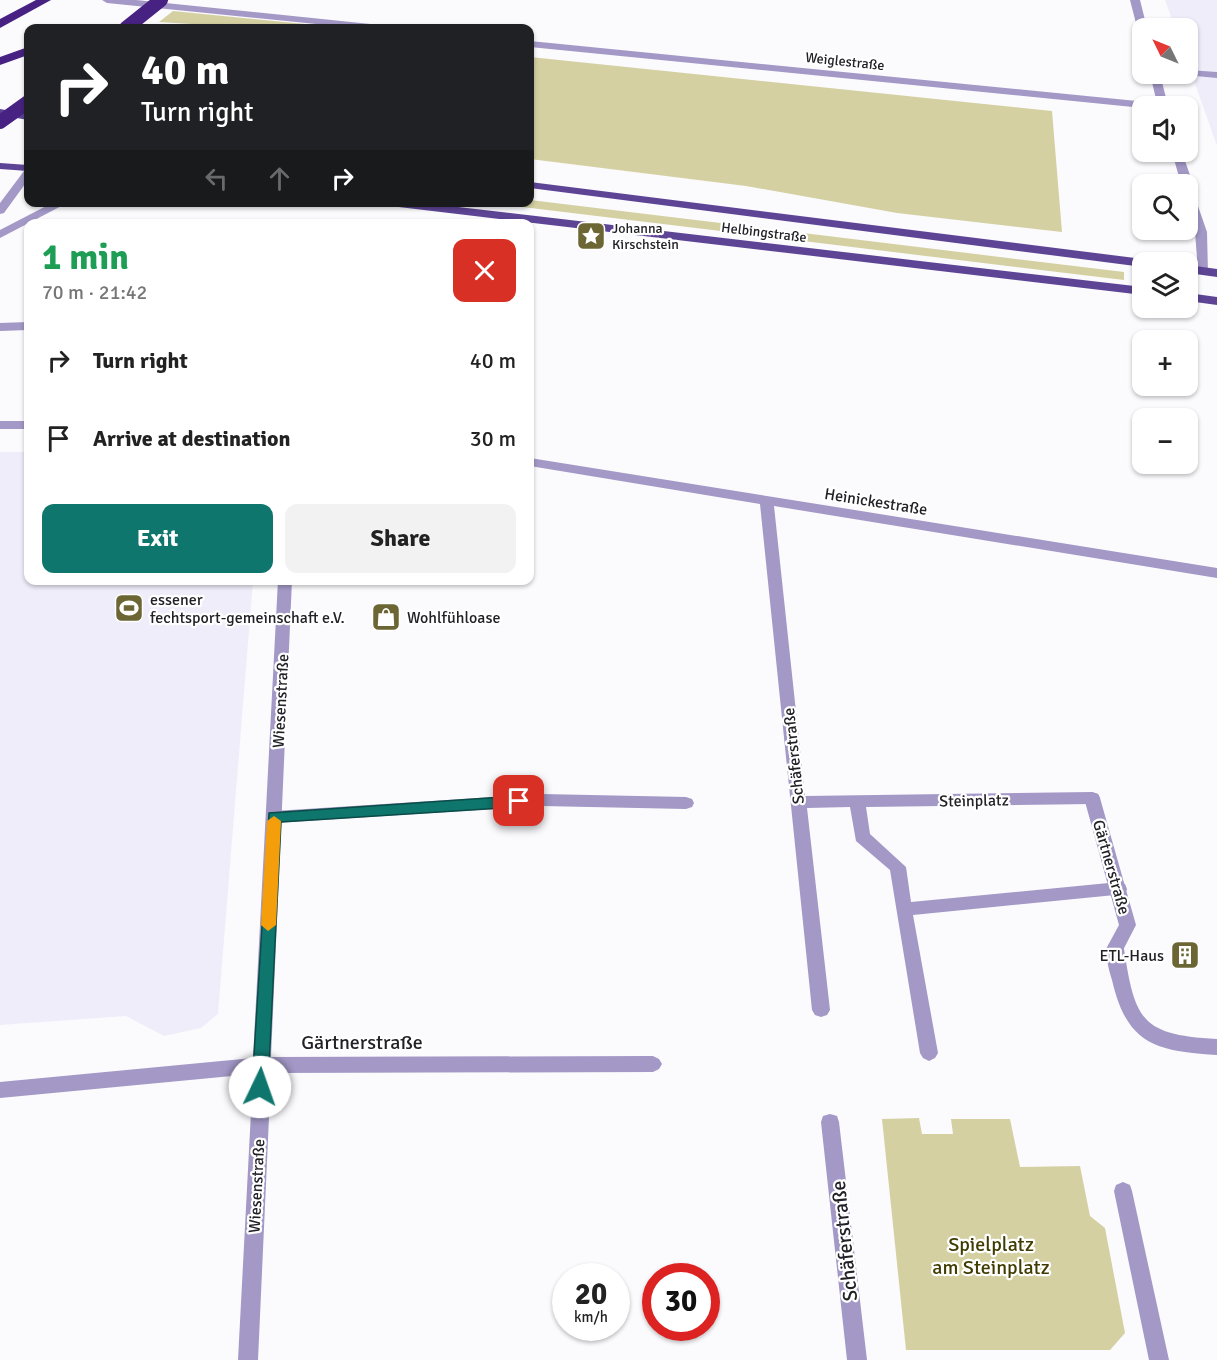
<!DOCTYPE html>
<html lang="en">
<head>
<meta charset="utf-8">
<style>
	body { margin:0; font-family:Signika,sans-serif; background:#f2f2f2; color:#222; height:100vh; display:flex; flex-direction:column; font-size:22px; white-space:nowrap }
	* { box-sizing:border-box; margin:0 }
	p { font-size:20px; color:#767676 }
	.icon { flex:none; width:33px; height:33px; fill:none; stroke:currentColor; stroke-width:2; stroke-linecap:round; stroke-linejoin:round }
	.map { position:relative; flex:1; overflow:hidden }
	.drawer { position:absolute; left:24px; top:219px; width:510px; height:366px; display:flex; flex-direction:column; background:#fff; border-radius:12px; box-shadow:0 2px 4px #0004 }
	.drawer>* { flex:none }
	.guide { position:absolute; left:24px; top:24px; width:510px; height:183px; border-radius:12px; box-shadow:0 2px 4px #0004; background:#202124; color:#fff; overflow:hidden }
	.needle { width:39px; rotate:313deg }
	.fabs { position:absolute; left:1132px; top:18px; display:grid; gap:12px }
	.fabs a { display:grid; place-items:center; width:66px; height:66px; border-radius:12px; background:#fff; box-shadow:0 2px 4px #0004; font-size:30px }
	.speed { position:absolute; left:552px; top:1263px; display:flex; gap:12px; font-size:30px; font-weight:700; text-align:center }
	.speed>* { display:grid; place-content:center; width:78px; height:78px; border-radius:50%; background:#fff; box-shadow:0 2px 4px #0004; line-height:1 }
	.speed small { font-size:15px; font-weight:400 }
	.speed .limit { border:9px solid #d22; background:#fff; color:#111 }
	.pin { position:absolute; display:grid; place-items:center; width:51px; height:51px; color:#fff; margin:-26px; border-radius:12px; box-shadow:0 3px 9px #0006 }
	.me { position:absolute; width:66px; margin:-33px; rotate:3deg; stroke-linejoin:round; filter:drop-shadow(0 0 4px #0008) }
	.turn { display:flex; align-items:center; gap:21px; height:126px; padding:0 18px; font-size:27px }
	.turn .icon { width:78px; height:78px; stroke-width:2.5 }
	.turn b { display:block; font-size:42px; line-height:51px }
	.lanes { display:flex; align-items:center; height:57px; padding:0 18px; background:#0003; justify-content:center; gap:30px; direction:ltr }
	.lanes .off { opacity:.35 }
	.round { display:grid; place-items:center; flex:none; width:63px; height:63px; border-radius:12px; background:#f2f2f2 }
	.head { display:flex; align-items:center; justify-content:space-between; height:102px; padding:0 18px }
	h1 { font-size:36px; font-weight:800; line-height:45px; color:#1e9e55 }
	.button { display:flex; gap:12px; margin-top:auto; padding:12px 18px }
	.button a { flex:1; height:69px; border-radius:12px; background:#0f766e; color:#fff; font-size:24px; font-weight:800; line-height:69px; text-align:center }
	.button a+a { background:#f2f2f2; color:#222 }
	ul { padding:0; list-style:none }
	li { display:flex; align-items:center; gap:18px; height:78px; padding:0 18px }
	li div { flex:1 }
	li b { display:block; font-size:22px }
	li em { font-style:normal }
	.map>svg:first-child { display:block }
	.built { fill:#f0edfb }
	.green { fill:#d4d0a2 }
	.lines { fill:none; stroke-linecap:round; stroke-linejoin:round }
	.lane { fill:#a398c6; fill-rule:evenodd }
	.street { fill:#a398c6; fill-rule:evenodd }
	.primary { fill:#5d4495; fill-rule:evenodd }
	.highway { fill:#472282; fill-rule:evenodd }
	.highway-bridge { stroke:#472282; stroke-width:14 }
	.route { fill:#0f766e; stroke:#0a4d48; stroke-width:1.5 }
	.slow { fill:#f59e0b }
	.labels { text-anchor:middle; stroke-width:4.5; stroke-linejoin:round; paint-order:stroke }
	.far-street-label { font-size:14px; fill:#222127; stroke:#fff }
	.far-poi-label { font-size:14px; fill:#222127; stroke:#fff; text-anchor:start }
	.street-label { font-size:16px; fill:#222127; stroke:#fff }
	.poi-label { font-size:16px; fill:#222127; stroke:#fff; text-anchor:start }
	.near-street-label { font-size:20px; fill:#222127; stroke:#fff }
	.near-park-label { font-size:20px; fill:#403b01; stroke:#fff }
</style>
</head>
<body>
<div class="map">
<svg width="1217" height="1360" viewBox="0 0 1217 1360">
	<rect width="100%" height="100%" fill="#fbfafd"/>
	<path class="built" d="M 1165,0 L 1217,0 L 1217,146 L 1188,64 L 1188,28 L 1175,28 Z
		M 0,452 L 28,452 L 28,580 L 253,581 L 218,1014 L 201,1028 L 164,1036 L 126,1016 L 0,1025 Z"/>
	<path class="green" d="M 173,11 L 345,28 L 257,28 L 159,22 Z
		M 530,57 L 1052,111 L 1062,232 L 897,213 L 746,186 L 530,159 Z
		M 530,200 L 1124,272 L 1124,280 L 489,203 L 530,202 Z
		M 919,1118 L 922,1134 L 953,1134 L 951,1119 L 1010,1119 L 1020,1167 L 1080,1166 L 1090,1216 L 1105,1228 L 1125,1333 L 1110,1350 L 906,1350 L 882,1119 Z"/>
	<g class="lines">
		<path class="lane" d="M 1188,70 L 1217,72 L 1217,78 L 1184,75 L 1183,74 L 1188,74 Z
			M 28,322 L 28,330 L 0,331 L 0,323 Z
			M 1092,792 L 1098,794 L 1100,798 L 1136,925 L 1121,954 L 1115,956 L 1109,954 L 1106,949 L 1119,925 L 1084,798 L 1086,794 Z
			M 542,794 L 686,797 L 692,799 L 694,803 L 692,807 L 686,809 L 542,806 L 274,823 L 268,821 L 266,817 L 268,813 L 274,811 Z
			M 1123,1182 L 1130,1185 L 1132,1191 L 1169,1360 L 1149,1360 L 1114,1191 L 1116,1185 Z"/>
		<path class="street" d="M 102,0 L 136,0 L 380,25 L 385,28 L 356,28 L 107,3 Z
			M 1130,0 L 1140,0 L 1147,28 L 1143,28 L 1143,34 L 1138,31 Z
			M 530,41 L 1157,103 L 1150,74 L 1160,74 L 1168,106 L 1143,108 L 530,47 Z
			M 1172,152 L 1182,152 L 1193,184 L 1191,186 L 1207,232 L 1208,274 L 1200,274 L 1198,271 L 1195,232 L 1188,208 L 1188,184 L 1181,184 Z
			M 28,170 L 28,180 L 4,213 L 0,214 L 0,203 L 24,171 Z
			M 54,202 L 69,202 L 0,238 L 0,230 Z
			M 0,421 L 28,421 L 28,429 L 0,429 Z
			M 530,458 L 1217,568 L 1217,578 L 774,506 L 805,796 L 1092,792 L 1098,794 L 1100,798 L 1098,802 L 1092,804 L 866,807 L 870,834 L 906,867 L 911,902 L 1119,882 L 1125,884 L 1127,889 L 1125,894 L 913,915 L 938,1053 L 935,1058 L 929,1061 L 923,1058 L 920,1053 L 890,870 L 856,841 L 850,807 L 807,808 L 830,1010 L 827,1015 L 821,1017 L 815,1015 L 812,1010 L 760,504 L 530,466 Z
			M 278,580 L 292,580 L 271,1057 L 653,1056 L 659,1059 L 662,1064 L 659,1069 L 653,1072 L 271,1073 L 258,1360 L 238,1360 L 253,1074 L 0,1098 L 0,1082 L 253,1058 Z
			M 1115,942 L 1121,944 L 1124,949 C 1135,1021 1142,1035 1217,1039 L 1217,1055 C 1156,1051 1127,1045 1112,980 C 1109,970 1104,954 1109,944 Z
			M 830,1114 L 837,1116 L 839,1122 L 867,1360 L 847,1360 L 821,1122 L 823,1116 Z"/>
		<path class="primary" d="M 0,109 L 28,114 L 28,120 L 0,115 Z
			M 0,163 L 28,165 L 28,171 L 0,169 Z
			M 530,182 L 1143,259 L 1149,262 L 1143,262 L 1143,267 L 530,188 Z
			M 377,202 L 415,202 L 1143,287 L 1143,295 L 382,205 Z
			M 1188,265 L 1217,269 L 1217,277 L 1188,273 Z
			M 1188,293 L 1217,297 L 1217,305 L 1188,301 Z"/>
		<path class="highway" d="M 36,0 L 51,0 L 0,28 L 0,19 Z
			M 28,47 L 28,55 L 0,65 L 0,57 Z"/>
		<path class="highway-bridge" d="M 126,28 L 161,0
			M 0,122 L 28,102"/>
	</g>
	<path class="route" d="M 519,796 L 527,801 L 519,807 L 281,822 L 268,1087 L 266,1092 L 260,1095 L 254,1092 L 252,1087 L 269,813 Z"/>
	<path class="slow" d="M 274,816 L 281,821 L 276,925 L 268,931 L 261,925 L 267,821 Z"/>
	<defs>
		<g id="sight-square" transform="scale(1.5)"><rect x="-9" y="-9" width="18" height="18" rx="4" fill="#6b6633" stroke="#fff"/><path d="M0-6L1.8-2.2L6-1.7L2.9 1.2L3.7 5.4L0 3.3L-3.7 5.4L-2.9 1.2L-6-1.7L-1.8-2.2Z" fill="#fff"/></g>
		<g id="stadium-square" transform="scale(1.5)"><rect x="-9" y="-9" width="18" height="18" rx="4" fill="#6b6633" stroke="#fff"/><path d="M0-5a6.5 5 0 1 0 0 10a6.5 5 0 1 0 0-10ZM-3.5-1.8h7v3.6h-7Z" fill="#fff"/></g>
		<g id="shop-square" transform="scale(1.5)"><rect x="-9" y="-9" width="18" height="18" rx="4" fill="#6b6633" stroke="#fff"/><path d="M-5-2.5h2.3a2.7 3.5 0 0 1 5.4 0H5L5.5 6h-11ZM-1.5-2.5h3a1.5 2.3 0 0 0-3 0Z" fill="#fff"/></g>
		<g id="building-square" transform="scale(1.5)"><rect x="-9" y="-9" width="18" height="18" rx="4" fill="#6b6633" stroke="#fff"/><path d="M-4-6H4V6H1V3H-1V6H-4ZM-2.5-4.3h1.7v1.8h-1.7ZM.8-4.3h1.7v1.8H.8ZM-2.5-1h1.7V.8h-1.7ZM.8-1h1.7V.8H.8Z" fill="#fff"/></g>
	</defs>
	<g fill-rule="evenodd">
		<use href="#sight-square" x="591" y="236"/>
		<use href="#stadium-square" x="129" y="608"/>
		<use href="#shop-square" x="386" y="617"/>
		<use href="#building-square" x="1185" y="955"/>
	</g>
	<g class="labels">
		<g class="far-street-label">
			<text transform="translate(845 61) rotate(6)" y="5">Weiglestraße</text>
			<text transform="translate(764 232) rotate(7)" y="5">Helbingstraße</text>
		</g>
		<g class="far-poi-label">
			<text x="612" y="233">Johanna<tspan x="612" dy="16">Kirschstein</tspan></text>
		</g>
		<g class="street-label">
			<text transform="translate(876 501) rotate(9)" y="6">Heinickestraße</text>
			<text transform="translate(280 701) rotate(-87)" y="6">Wiesenstraße</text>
			<text transform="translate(793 756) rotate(-96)" y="6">Schäferstraße</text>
			<text transform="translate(974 800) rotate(-1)" y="6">Steinplatz</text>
			<text transform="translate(1112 867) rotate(74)" y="6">Gärtnerstraße</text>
			<text transform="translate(256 1186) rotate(-87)" y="6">Wiesenstraße</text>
		</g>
		<g class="poi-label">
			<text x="150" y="605">essener<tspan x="150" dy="18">fechtsport-gemeinschaft e.V.</tspan></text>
			<text x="407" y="623">Wohlfühloase</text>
			<text x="1164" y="961" text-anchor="end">ETL-Haus</text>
		</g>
		<g class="near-street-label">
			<text x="362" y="1049">Gärtnerstraße</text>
			<text transform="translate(844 1241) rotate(-96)" y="7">Schäferstraße</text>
		</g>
		<g class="near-park-label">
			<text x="991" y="1251">Spielplatz<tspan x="991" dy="23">am Steinplatz</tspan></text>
		</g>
	</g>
</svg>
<div class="fabs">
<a><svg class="needle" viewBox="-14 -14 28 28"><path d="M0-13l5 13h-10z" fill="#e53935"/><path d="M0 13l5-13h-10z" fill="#767676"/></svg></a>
<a><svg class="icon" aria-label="sound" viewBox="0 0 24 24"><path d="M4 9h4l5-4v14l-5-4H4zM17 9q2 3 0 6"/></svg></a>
<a><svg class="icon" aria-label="search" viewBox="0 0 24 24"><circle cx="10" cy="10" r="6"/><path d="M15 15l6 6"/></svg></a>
<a><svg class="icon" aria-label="layers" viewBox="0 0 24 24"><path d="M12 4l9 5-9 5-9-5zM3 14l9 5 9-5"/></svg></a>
<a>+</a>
<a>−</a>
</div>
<div class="speed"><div>20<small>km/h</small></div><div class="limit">30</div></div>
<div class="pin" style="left:519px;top:801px;background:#d93025"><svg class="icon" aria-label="arrive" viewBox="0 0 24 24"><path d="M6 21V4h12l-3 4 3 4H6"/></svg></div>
<svg class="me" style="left:260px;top:1087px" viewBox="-20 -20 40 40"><circle r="19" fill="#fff"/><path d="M0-13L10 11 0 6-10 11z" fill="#0f766e"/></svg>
<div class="guide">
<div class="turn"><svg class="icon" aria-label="right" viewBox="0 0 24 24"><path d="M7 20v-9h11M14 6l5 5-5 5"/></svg><div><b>40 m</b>Turn right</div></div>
<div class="lanes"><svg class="icon off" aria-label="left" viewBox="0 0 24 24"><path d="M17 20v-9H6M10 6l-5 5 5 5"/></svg><svg class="icon off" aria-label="ahead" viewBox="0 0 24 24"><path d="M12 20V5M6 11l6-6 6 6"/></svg><svg class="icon" aria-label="right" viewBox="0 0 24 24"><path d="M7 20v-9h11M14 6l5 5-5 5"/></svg></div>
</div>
<section class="drawer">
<div class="head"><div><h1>1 min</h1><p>70 m · 21:42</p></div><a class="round" style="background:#d93025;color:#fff"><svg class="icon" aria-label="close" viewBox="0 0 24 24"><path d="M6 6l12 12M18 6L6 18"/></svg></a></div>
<ul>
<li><svg class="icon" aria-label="right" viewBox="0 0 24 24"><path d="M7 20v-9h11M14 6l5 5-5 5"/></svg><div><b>Turn right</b></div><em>40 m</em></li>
<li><svg class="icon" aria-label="arrive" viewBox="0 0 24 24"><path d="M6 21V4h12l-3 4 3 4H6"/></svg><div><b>Arrive at destination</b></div><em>30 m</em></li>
</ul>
<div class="button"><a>Exit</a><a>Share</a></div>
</section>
</div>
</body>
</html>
